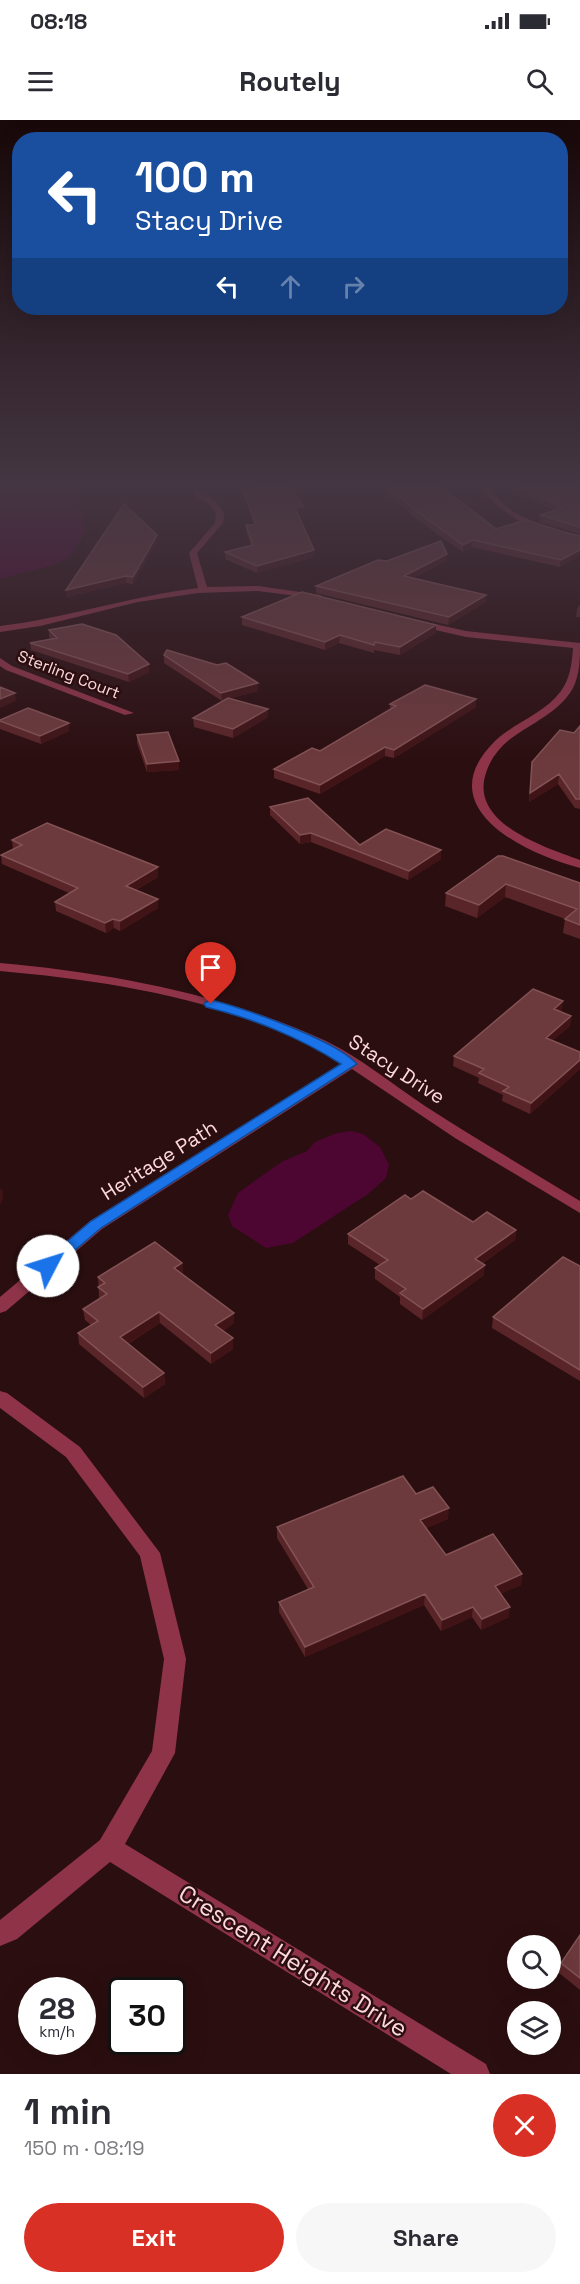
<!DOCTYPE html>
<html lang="en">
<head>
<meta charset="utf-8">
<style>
	body { margin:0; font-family:"Space Grotesk",sans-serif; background:#f7f7f7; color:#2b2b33; height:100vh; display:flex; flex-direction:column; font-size:22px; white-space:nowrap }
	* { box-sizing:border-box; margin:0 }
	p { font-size:20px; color:#7c7c81 }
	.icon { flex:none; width:33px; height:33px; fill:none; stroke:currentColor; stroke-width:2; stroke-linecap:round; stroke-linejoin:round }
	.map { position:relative; height:1954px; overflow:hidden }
	.panel { display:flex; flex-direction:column; background:#fff; flex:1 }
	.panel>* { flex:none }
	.hud { position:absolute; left:12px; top:12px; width:556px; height:183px; border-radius:24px; box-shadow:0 6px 24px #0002; background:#1a4fa0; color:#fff; overflow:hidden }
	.fabs { position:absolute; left:507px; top:1815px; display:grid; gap:12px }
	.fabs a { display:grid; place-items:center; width:54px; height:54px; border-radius:50%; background:#fff; box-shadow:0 6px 24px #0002; font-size:30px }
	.speed { position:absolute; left:18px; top:1857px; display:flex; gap:12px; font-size:30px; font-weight:700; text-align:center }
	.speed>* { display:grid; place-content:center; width:78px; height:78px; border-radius:50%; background:#fff; box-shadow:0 6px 24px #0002; line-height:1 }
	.speed small { font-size:15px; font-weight:400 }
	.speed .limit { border:3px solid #111; border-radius:9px; background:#fff; color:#111 }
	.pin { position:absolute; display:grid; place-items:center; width:51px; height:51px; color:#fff; margin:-62px -26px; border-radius:50% 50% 50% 0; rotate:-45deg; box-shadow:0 0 6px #0007 }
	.pin .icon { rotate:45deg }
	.me { position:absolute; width:66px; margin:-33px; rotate:50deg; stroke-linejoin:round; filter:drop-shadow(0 0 4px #0008) }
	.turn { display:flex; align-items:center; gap:21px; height:126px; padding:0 24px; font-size:27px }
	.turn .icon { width:78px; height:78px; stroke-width:2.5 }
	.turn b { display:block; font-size:42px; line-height:51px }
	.lanes { display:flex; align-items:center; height:57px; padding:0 24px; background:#0003; justify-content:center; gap:30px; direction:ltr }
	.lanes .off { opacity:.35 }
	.round { display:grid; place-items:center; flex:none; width:63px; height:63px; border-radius:32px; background:#f7f7f7 }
	.head { display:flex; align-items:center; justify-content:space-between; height:102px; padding:0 24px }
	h1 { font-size:36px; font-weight:800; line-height:45px }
	.cta { display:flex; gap:12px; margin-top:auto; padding:12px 24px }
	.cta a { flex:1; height:69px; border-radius:36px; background:#d93025; color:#fff; font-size:24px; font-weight:800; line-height:69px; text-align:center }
	.cta a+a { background:#f7f7f7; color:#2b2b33 }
	.status { display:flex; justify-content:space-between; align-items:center; height:42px; padding:0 30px; background:#fff; direction:ltr }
	.status svg { height:16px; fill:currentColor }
	header { display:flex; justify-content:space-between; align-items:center; height:78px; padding:0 24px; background:#fff; font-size:27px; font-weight:800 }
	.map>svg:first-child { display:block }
	.water { fill:#4d0532 }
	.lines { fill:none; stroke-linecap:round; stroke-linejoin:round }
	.minor { fill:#8f3448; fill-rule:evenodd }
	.wall { fill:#5a2529 }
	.shaded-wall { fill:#401417 }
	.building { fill:#6c393c; stroke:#835255; stroke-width:1.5 }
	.route { fill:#1a73e8; stroke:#114b97; stroke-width:1.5 }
	.labels { text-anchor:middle; stroke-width:5; stroke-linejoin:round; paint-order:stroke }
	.far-street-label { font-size:16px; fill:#ffd8dd; stroke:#2b0e10 }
	.street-label { font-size:20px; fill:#ffd8dd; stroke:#2b0e10 }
	.near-street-label { font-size:24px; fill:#ffd8dd; stroke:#2b0e10 }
</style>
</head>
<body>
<div class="status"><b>08:18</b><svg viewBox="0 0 49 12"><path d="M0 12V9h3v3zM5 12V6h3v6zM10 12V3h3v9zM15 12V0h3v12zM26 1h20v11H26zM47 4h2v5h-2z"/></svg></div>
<header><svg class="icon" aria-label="menu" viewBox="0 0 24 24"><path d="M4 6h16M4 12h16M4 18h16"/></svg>Routely<svg class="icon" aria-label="search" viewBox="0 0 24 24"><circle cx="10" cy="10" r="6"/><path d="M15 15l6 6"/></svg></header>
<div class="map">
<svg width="580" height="1954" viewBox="0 0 580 1954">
	<rect width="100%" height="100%" fill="#2b0e10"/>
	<path class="water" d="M 0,367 L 75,367 L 73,378 L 84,393 L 85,413 L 69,437 L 53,445 L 0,459 Z
		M 351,1011 L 363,1014 L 380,1027 L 389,1045 L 386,1058 L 368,1074 L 293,1123 L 266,1128 L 232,1106 L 228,1095 L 238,1073 L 260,1057 L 283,1041 L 307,1031 L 315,1022 L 337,1013 Z"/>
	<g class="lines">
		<path class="minor" d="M 479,367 L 487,367 L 513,392 L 543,406 L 580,416 L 580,421 C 534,410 511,403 479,367 Z
			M 194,371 C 208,371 217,383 224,393 L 223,403 L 197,433 L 207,467 L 258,466 L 321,475 L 321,479 L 258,471 L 198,473 L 138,482 L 40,506 L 0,512 L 0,506 C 67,498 131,476 198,468 L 189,433 L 215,403 L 216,393 L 209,384 L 194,375 Z
			M 417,500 L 466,511 L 580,523 C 580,539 580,554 573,568 C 559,593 531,603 509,620 C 498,629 490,640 486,653 C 469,703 544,727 580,740 L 580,748 C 523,733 428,687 495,621 C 515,602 544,594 561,571 C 570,559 572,543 573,528 L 466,517 L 414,505 L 414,501 Z
			M 0,538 L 12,546 L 134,593 L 125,595 L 6,550 L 0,546 Z
			M 0,843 C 111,853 224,874 326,921 C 361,938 392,964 425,986 C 476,1019 528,1049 580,1081 L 580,1093 L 455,1018 L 352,949 L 102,1109 L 6,1191 L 0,1193 L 0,1177 L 90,1101 L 342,943 C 244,882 114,861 0,851 Z
			M 0,1271 L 7,1273 L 80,1327 L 160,1433 L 186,1539 L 175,1633 L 125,1724 L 486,1944 L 490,1954 L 451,1954 L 110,1742 L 17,1819 L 0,1826 L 0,1800 L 100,1720 L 152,1631 L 164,1539 L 140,1436 L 66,1337 L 0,1288 Z"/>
	</g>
	<path class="wall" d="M 240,367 L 301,367 L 292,370 L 304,393 L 298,394 L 314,430 L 314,437 L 257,453 L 225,439 L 225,432 L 251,426 L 246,412 L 246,405 L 254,405 Z
		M 381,367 L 442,367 L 496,409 L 564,412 L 560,447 L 472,427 L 463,432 L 415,398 Z
		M 507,367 L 576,367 L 580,369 L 580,414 L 540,402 L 540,395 L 554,391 Z
		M 157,415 L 157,422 L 133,464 L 126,463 L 67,477 L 66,470 Z
		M 387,441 L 446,441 L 413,458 L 486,475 L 486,482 L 448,505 L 316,473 L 316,466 Z
		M 580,484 L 580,497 L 576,497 L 577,489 Z
		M 242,497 L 436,505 L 436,513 L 400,535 L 374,530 L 374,533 L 339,523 L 325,530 L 242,505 Z
		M 49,510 L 149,552 L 129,562 L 31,530 L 30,523 L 51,519 L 49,517 Z
		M 164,535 L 258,563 L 258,571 L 230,578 L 268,597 L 233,618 L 194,607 L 193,598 L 226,579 L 222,581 L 164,543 Z
		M 476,579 L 476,587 L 394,638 L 385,636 L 320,674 L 274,658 L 274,649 L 320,631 L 390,589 L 390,584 Z
		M 0,600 L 69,611 L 41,624 L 0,609 Z
		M 580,606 L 580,689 L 575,688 L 558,664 L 529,682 L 532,642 L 574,613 Z
		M 137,615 L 179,641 L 179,650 L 147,652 L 137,623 Z
		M 270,687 L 360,725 L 441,730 L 441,739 L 408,760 L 311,722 L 300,724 L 270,695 Z
		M 12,720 L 158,747 L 158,757 L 136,770 L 158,788 L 120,811 L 114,808 L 106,813 L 56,791 L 55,782 L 69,773 L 2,744 L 1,735 L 13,729 Z
		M 498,736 L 580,763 L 580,819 L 563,813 L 565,799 L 505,777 L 477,798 L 445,786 L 446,773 Z
		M 562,891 L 561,892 L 571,896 L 570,906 L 553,920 L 580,932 L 580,949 L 530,994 L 502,981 L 503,975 L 478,963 L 479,958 L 453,946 L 454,936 Z
		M 411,1079 L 473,1102 L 516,1110 L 515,1120 L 483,1143 L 484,1155 L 422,1200 L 400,1184 L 400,1177 L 375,1159 L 375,1148 L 380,1145 L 348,1124 L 348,1114 Z
		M 182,1143 L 183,1153 L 182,1154 L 234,1193 L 234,1203 L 223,1211 L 233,1218 L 233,1229 L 211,1244 L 160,1203 L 128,1224 L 164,1253 L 165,1264 L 144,1278 L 79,1224 L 78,1213 L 91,1205 L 85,1200 L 83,1189 L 100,1178 L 99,1177 L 98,1157 Z
		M 580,1146 L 580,1261 L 492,1208 L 493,1197 Z
		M 416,1374 L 448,1399 L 426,1408 L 446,1435 L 522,1454 L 521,1465 L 501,1473 L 509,1497 L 481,1510 L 472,1497 L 441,1511 L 424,1485 L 305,1537 L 279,1492 L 279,1482 L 308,1469 L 277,1418 L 277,1407 Z
		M 580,1815 L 580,1870 L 559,1853 L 561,1843 Z"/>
	<path class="shaded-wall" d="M 288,367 L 301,367 L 288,371 Z
		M 304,387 L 304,393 L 295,394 L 295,388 Z
		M 157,415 L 157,422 L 133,464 L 133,457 Z
		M 473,420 L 472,427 L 463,432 L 463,425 Z
		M 314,430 L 314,437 L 257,453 L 257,446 Z
		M 580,430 L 580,436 L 560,447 L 561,440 Z
		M 447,434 L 446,441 L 404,463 L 404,456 Z
		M 126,456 L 126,463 L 67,477 L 66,470 Z
		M 486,475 L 486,482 L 448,505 L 449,497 Z
		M 436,505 L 436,513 L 400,535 L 400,527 Z
		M 340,515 L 339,523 L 325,530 L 325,522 Z
		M 149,544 L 149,552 L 129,562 L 128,554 Z
		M 258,563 L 258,571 L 222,581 L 221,573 Z
		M 15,573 L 16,581 L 0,588 L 0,579 Z
		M 476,579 L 476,587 L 394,638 L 394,630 Z
		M 268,589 L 268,597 L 233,618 L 233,609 Z
		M 69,603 L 69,611 L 41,624 L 40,616 Z
		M 385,627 L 385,636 L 320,674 L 320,665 Z
		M 179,641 L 179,650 L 147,652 L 147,644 Z
		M 559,654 L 558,664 L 529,682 L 530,673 Z
		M 311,713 L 311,722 L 300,724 L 300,715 Z
		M 441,730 L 441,739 L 408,760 L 409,751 Z
		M 158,747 L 158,757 L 127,775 L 126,766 Z
		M 506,764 L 505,777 L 477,798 L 479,785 Z
		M 158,779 L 158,788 L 120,811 L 120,801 Z
		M 113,799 L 114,808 L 106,813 L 105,803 Z
		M 563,881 L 562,891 L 553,899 L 554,889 Z
		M 571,896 L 570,906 L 545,927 L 546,918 Z
		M 580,940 L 580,949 L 530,994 L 531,983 Z
		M 2,1067 L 3,1078 L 0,1085 L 0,1071 Z
		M 516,1110 L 515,1120 L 474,1149 L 475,1139 Z
		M 182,1143 L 183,1153 L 175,1159 L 174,1148 Z
		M 485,1145 L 484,1155 L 422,1200 L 423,1189 Z
		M 159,1192 L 160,1203 L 121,1228 L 120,1217 Z
		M 234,1193 L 234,1203 L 216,1216 L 215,1205 Z
		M 233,1218 L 233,1229 L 211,1244 L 211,1233 Z
		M 164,1253 L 165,1264 L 144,1278 L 143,1267 Z
		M 449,1388 L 448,1399 L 420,1411 L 420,1400 Z
		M 522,1454 L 521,1465 L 494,1477 L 495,1466 Z
		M 425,1474 L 424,1485 L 305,1537 L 305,1527 Z
		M 473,1487 L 472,1497 L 441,1511 L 442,1500 Z
		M 510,1487 L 509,1497 L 481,1510 L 482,1499 Z"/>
	<path class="building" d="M 242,367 L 290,367 L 304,387 L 295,388 L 314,430 L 257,446 L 225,432 L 253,425 L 246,405 L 256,405 Z
		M 389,367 L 442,367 L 496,409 L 526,400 L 564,412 L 580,416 L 580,430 L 561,440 L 473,420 L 463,425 L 416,391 Z
		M 520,367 L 576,367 L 580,369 L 580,407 L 540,395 L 563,388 Z
		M 124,384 L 157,415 L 133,457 L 126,456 L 66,470 Z
		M 441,421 L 447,434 L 404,456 L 486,475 L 449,497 L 316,466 L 378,440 L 387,441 Z
		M 302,472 L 436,505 L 400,527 L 375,522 L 374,525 L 340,515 L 325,522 L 242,497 Z
		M 82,504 L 116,515 L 149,544 L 128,554 L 30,523 L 57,518 L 49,510 Z
		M 167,530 L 217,545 L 226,543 L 258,563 L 221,573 L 164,535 Z
		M 425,565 L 476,579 L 394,630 L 385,627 L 320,665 L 274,649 L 312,628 L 320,631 L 396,586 L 390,584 Z
		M 0,567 L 15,573 L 0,579 Z
		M 228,578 L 268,589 L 233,609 L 193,598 Z
		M 28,588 L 69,603 L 40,616 L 0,601 L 0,600 Z
		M 580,606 L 580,679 L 576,679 L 559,654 L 530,673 L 532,642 L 560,610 L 574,613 Z
		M 168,612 L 179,641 L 147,644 L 137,615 Z
		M 308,678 L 360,725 L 386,709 L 441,730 L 409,751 L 311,713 L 300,715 L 270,687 Z
		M 47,703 L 158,747 L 126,766 L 158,779 L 120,801 L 113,799 L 105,803 L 55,782 L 78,768 L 1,735 L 22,725 L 12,720 Z
		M 498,736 L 503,736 L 580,763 L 580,805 L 565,799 L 577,789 L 506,764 L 479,785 L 446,773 Z
		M 533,869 L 563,881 L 554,889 L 571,896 L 546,918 L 580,932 L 580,940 L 531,983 L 503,971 L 509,967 L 479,953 L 484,949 L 454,936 Z
		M 423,1071 L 473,1102 L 487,1092 L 516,1110 L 475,1139 L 485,1145 L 423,1189 L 400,1173 L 406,1169 L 375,1148 L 388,1140 L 348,1114 L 405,1075 L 411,1079 Z
		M 155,1122 L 182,1143 L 174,1148 L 234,1193 L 215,1205 L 233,1218 L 211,1233 L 159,1192 L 120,1217 L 164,1253 L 143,1267 L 78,1213 L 98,1201 L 83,1189 L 107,1174 L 98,1167 L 105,1163 L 98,1157 Z
		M 563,1137 L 580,1146 L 580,1250 L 493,1197 Z
		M 403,1356 L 416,1374 L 433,1367 L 449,1388 L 420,1400 L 446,1435 L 493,1414 L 522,1454 L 495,1466 L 510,1487 L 482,1499 L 473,1487 L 442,1500 L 425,1474 L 305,1527 L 279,1482 L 314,1467 L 277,1407 Z
		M 580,1815 L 580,1858 L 561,1843 Z"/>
	<linearGradient id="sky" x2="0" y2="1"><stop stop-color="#180809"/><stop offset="0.57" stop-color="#443642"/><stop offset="1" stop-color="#443642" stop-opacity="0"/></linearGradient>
	<rect width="580" height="641" fill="url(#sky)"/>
	<path class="route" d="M 211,880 C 243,888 336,920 357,944 L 101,1108 L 53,1149 L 43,1149 L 40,1146 L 43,1142 L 91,1101 L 341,944 C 301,918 252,898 206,887 L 204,884 L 206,882 Z"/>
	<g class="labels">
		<g class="far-street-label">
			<text transform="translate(69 554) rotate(21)" y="6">Sterling Court</text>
		</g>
		<g class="street-label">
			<text transform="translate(397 949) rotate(33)" y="7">Stacy Drive</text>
			<text transform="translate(159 1040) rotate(-32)" y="7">Heritage Path</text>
		</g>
		<g class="near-street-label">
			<text transform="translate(293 1841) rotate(32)" y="8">Crescent Heights Drive</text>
		</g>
	</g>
</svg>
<div class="fabs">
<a><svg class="icon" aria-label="search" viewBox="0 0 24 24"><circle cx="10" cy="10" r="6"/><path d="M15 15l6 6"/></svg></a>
<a><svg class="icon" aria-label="layers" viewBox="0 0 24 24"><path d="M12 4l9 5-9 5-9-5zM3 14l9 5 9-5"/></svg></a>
</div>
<div class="speed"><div>28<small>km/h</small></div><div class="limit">30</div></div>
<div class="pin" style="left:211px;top:884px;background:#d93025"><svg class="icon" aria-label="arrive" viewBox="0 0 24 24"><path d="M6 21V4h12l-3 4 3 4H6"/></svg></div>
<svg class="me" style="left:48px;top:1146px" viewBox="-20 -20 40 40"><circle r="19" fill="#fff"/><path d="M0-13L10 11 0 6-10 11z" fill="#1a73e8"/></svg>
<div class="hud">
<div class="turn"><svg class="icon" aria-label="left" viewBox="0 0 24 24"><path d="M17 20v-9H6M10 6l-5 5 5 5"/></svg><div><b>100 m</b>Stacy Drive</div></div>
<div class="lanes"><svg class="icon" aria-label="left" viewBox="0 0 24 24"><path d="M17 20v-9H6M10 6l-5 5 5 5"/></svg><svg class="icon off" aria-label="ahead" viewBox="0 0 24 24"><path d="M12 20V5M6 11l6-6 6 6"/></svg><svg class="icon off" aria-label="right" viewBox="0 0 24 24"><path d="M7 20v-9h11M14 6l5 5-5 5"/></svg></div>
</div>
</div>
<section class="panel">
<div class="head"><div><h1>1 min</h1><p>150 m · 08:19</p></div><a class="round" style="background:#d93025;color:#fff"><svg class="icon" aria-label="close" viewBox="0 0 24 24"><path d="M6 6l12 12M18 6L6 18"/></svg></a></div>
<div class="cta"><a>Exit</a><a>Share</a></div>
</section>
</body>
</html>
